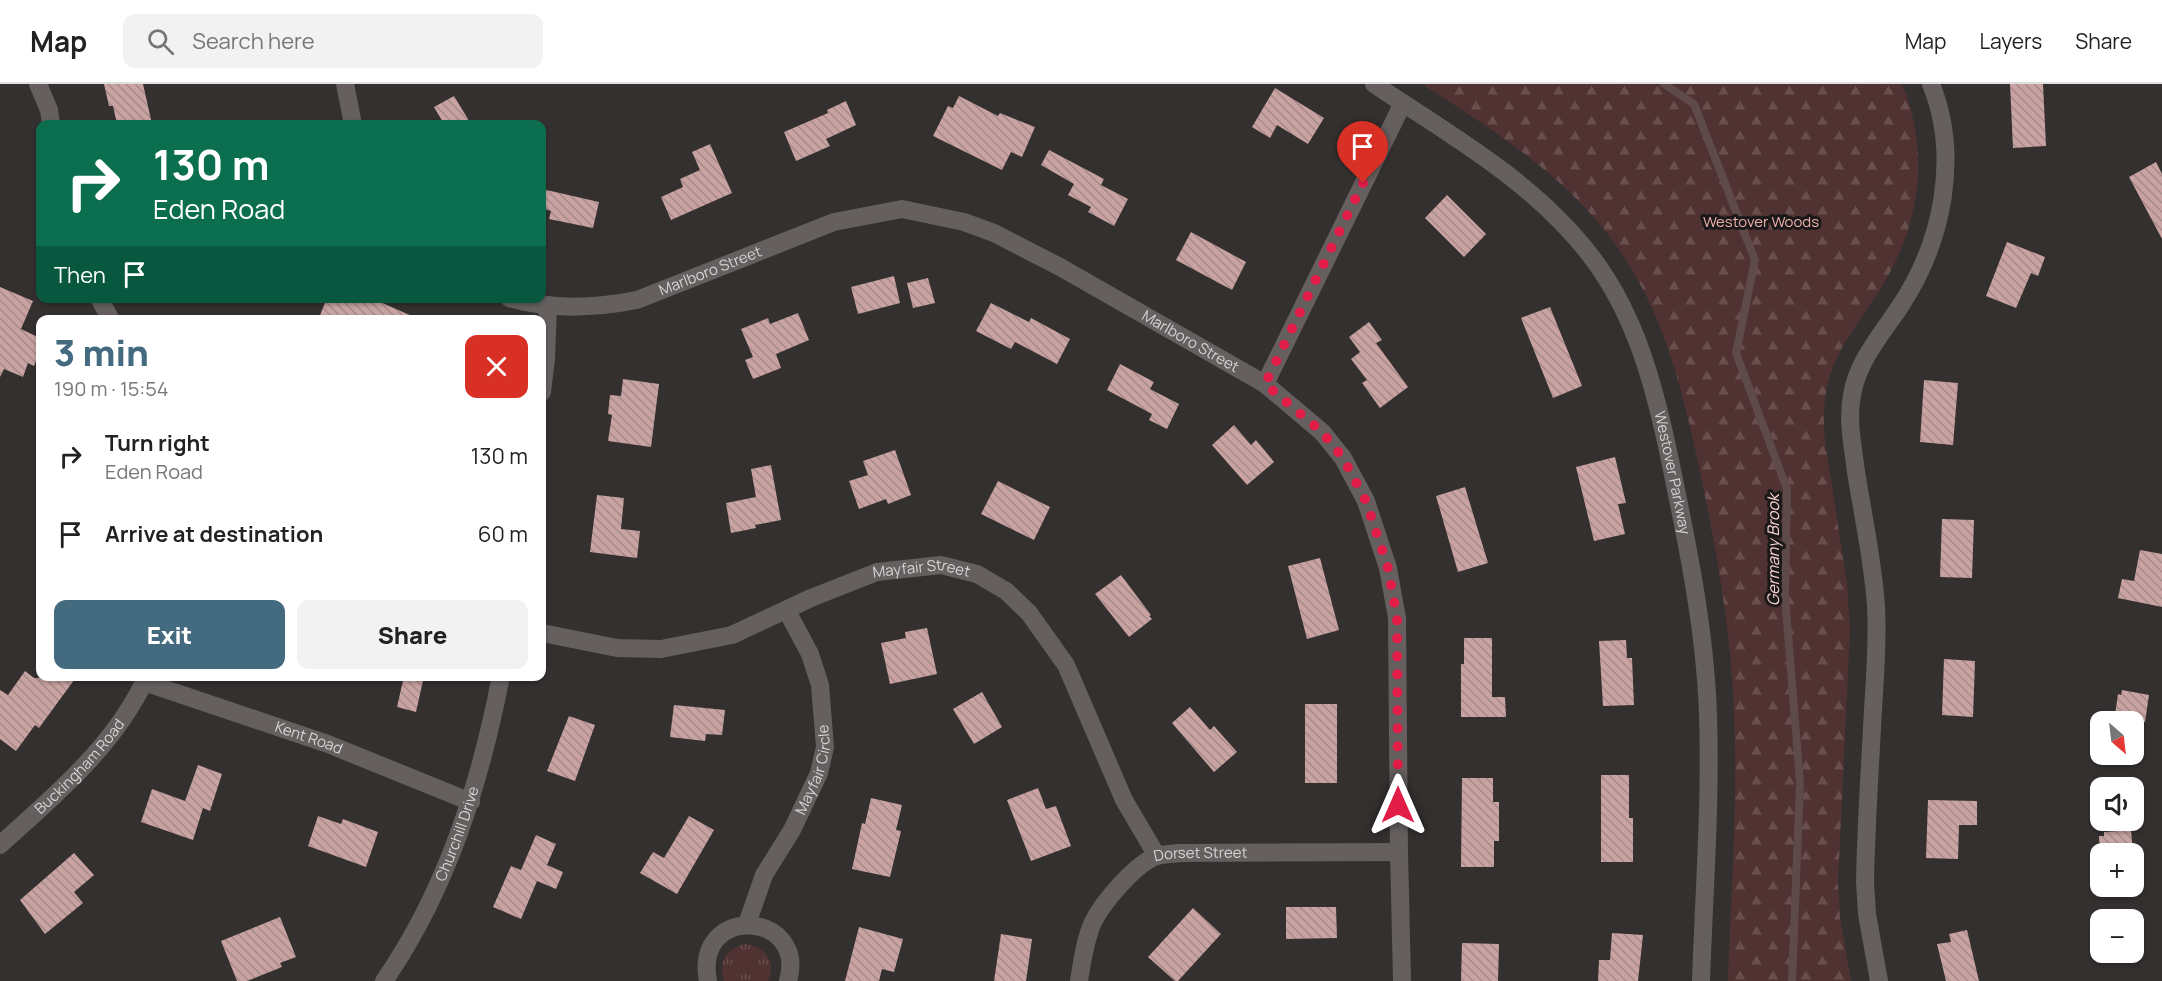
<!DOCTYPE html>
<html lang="en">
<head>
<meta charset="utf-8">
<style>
	body { margin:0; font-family:Manrope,sans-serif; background:#f2f2f2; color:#222; height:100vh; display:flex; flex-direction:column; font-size:22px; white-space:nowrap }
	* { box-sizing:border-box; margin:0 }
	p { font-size:20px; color:#767676 }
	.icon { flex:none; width:33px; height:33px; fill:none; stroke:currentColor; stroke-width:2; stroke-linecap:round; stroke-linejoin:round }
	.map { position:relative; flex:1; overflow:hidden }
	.details { position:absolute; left:36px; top:231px; width:510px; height:366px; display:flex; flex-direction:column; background:#fff; border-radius:12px; box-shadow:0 2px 4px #0004 }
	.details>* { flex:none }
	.banner { position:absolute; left:36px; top:36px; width:510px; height:183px; border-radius:12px; box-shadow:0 2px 4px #0004; background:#0b6e4f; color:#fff; overflow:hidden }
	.needle { width:39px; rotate:152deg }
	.buttons { position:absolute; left:2090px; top:627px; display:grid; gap:12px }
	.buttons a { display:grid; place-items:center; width:54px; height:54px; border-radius:12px; background:#fff; box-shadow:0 2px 4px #0004; font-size:30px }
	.pin { position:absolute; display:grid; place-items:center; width:51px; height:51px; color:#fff; margin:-62px -26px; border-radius:50% 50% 50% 0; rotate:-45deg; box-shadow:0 0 6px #0007 }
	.pin .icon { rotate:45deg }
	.me { position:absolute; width:66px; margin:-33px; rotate:0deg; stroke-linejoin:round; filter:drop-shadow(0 0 4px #0008) }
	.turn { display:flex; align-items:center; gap:21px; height:126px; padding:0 18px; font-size:27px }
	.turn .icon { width:78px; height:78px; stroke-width:2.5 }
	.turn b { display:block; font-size:42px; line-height:51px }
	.then { display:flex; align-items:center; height:57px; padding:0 18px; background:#0003; gap:12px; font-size:22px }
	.round { display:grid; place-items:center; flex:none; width:63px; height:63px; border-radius:12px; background:#f2f2f2 }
	.head { display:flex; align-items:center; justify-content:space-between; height:102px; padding:0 18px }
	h1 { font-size:36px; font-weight:800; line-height:45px; color:#446a80 }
	.button { display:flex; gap:12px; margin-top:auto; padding:12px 18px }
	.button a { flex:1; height:69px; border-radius:12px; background:#446a80; color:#fff; font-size:24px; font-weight:800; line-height:69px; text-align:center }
	.button a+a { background:#f2f2f2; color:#222 }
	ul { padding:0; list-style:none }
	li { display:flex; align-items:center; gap:18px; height:78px; padding:0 18px }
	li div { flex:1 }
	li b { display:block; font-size:22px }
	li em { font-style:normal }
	header { display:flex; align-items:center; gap:36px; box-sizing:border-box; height:84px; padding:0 30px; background:#fff; border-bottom:2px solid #e0e0e0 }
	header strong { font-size:28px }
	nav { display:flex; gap:33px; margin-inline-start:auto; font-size:21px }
	.search { width:420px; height:54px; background:#f2f2f2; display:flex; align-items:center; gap:15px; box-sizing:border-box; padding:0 21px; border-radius:12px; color:#767676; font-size:22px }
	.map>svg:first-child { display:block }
	.grass { fill:url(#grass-tufts) }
	.forest { fill:url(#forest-firs) }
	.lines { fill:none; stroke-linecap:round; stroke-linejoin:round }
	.stream { stroke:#5d4a49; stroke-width:8 }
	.building { fill:url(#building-back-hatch) }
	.minor { stroke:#655f5f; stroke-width:18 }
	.route { stroke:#e11d48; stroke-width:10; stroke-dasharray:0 18 }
	.labels { text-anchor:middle; stroke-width:6; stroke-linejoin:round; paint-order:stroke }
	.park-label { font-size:15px; fill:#eeb0ac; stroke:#1a1818 }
	.street-label { font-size:15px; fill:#d7d4d4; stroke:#1a1818 }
	.water-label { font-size:16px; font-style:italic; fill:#f9d2d0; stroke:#1a1818 }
</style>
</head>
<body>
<header>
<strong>Map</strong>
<div class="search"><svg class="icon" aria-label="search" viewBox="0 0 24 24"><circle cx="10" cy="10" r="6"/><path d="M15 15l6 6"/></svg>Search here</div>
<nav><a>Map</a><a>Layers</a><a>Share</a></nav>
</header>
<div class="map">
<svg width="2162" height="897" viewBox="0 0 2162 897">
	<defs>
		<pattern id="grass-tufts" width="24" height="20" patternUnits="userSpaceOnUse" patternTransform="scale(1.5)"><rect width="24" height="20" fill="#4f3231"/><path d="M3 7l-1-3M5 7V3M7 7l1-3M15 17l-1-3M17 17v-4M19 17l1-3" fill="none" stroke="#684f4e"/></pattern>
		<pattern id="forest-firs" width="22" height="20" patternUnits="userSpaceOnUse" patternTransform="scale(1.5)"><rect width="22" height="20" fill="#4f3231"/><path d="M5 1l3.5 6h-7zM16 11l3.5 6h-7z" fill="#684f4e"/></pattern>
		<pattern id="building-back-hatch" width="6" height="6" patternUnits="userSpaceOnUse" patternTransform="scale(1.5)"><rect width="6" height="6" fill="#c8a3a1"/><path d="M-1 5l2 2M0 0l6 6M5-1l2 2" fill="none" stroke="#a68a89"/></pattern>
	</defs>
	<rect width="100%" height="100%" fill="#34302f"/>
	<path class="grass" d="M 745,860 C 765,862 777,878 768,897 L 724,897 C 718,878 726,864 745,860 Z"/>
	<path class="forest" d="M 1422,0 L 1902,0 C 1928,63 1922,130 1889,190 C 1852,256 1818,273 1825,357 L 1847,499 L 1850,545 L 1838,799 L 1840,833 L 1851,897 L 1728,897 C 1731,808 1738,718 1734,628 C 1731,545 1716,463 1699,383 C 1682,303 1662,223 1613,157 C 1563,89 1491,45 1422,0 Z"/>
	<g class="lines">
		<path class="stream" d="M 1664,0 L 1694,20 L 1755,176 L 1736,269 L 1787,405 L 1785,512 L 1800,699 L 1792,897"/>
	</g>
	<path class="building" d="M 104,0 L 143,0 L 152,40 L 117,40 L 113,22 L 109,22 Z
		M 2010,0 L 2043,0 L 2046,62 L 2013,64 Z
		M 1275,4 L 1324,34 L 1308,60 L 1277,41 L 1270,54 L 1252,43 Z
		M 454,12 L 471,40 L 444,40 L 434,23 Z
		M 959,12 L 998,32 L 1000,29 L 1035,43 L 1022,73 L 1011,68 L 1002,86 L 933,52 L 948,22 L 953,24 Z
		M 846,17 L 856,41 L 826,55 L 830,62 L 796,77 L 784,48 L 828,29 L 827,26 Z
		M 710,60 L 732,109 L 671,136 L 661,113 L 683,103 L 680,95 L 700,86 L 692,68 Z
		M 1049,66 L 1104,95 L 1101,101 L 1128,115 L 1114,142 L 1088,128 L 1091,123 L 1068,111 L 1074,100 L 1041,81 Z
		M 2156,78 L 2162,90 L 2162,155 L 2129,93 Z
		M 542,105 L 599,118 L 593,144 L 549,135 L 551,127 L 542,124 Z
		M 1447,111 L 1486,150 L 1464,173 L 1425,134 Z
		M 1191,148 L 1246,178 L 1232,206 L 1176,176 Z
		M 2007,158 L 2045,173 L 2038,192 L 2031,189 L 2016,224 L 1986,212 Z
		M 894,192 L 900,219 L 858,230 L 851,203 Z
		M 928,194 L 935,219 L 913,224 L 907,199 Z
		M 0,203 L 33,217 L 21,245 L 40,254 L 40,268 L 34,282 L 28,279 L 23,293 L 4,285 L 0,293 Z
		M 327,214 L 371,214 L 421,236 L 318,236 Z
		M 991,219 L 1029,238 L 1031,234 L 1070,255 L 1057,280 L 1015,258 L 1011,265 L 976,247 Z
		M 1550,223 L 1582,302 L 1553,314 L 1521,234 Z
		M 798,229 L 809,256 L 776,270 L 781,284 L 753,295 L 745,276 L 753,273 L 741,245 L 768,234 L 770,240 Z
		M 1369,238 L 1382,256 L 1376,259 L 1408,303 L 1380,324 L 1362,299 L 1367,296 L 1351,275 L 1360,268 L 1349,253 Z
		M 1120,280 L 1154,298 L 1150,305 L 1179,320 L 1167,345 L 1149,336 L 1152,330 L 1107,306 Z
		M 623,295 L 659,300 L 651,363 L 608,357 L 612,331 L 608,330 L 610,311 L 621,312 Z
		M 1924,296 L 1958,299 L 1953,361 L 1920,358 Z
		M 1234,341 L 1251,361 L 1256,356 L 1274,378 L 1247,401 L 1212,361 Z
		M 895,366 L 911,411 L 888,420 L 886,415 L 859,425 L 849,397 L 868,391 L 863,377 Z
		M 1615,373 L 1626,419 L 1618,420 L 1625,450 L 1594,457 L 1576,383 Z
		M 771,381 L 781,436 L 755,441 L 756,444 L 731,449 L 726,419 L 756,413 L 751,385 Z
		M 998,397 L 1050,423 L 1034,456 L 981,430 Z
		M 1465,403 L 1488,479 L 1458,488 L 1436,412 Z
		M 597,411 L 624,414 L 621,445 L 640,447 L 637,474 L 590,468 Z
		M 1942,435 L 1974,436 L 1972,494 L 1940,493 Z
		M 2140,466 L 2162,470 L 2162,523 L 2118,514 L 2122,495 L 2134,497 Z
		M 1320,474 L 1339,546 L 1307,555 L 1288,482 Z
		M 1121,491 L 1151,531 L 1149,532 L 1152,535 L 1129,553 L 1095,510 Z
		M 927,544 L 937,590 L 890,600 L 881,559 L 906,554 L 905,548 Z
		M 1464,554 L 1492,554 L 1492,613 L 1505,613 L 1506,633 L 1461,633 L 1461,580 L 1464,580 Z
		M 1626,556 L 1627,574 L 1632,574 L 1634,621 L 1603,622 L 1599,557 Z
		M 1944,575 L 1975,577 L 1973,633 L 1942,631 Z
		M 25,587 L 34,594 L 77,592 L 39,644 L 35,641 L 16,667 L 0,655 L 0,606 L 8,611 Z
		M 404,592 L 424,592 L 416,628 L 397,623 Z
		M 2122,606 L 2149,611 L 2145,638 L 2114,638 L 2118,610 L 2121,611 Z
		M 982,608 L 1002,643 L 974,660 L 953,625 Z
		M 1305,620 L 1337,620 L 1337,699 L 1305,699 Z
		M 674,621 L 725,626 L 722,651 L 706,650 L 705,657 L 670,653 Z
		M 1190,623 L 1210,646 L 1214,642 L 1237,668 L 1214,688 L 1172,639 Z
		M 569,632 L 595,641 L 575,697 L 547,687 Z
		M 198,681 L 222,690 L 210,727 L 203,724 L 193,756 L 141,738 L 152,705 L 185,717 Z
		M 1601,691 L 1629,691 L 1629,734 L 1633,734 L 1633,778 L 1601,778 Z
		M 1462,694 L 1493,694 L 1493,718 L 1499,718 L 1499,757 L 1494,757 L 1494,783 L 1461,783 Z
		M 1038,704 L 1046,725 L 1056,722 L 1071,762 L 1031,777 L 1007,716 Z
		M 871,714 L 902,721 L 896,746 L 901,747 L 890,793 L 852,785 L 862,739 L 865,740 Z
		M 1928,716 L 1977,717 L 1977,741 L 1959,741 L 1958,775 L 1926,774 Z
		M 318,732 L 341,740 L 343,735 L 378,748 L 366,783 L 308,762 Z
		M 689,732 L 714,746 L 677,810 L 640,789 L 653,768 L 664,774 Z
		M 2131,746 L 2136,804 L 2103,807 L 2103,802 L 2133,802 L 2133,770 L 2100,770 L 2099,752 L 2104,752 L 2104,748 Z
		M 536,751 L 556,760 L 547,781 L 563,788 L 556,805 L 537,797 L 521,835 L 493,823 L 511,782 L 521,786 Z
		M 74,769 L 94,791 L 74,808 L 83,819 L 45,850 L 20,816 Z
		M 1286,823 L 1336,823 L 1337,854 L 1286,855 Z
		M 1193,824 L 1221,850 L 1178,897 L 1175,897 L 1148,873 Z
		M 280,833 L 296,873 L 280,879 L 282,883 L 247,897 L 237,897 L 221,857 Z
		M 859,843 L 903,855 L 894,888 L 882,885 L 879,897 L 845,897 Z
		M 1967,846 L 1979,897 L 1946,897 L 1937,860 L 1951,858 L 1949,850 Z
		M 1612,849 L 1643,851 L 1638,897 L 1598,897 L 1599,876 L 1610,876 Z
		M 1001,850 L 1032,855 L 1026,897 L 994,897 Z
		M 1462,859 L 1499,860 L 1498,897 L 1461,897 Z"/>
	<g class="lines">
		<g class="minor">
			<path d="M 38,0 L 49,26 L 51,40"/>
			<path d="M 345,0 L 353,40"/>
			<path id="s1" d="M 1374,0 C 1450,51 1533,97 1590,171 C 1637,231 1656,308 1671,381 C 1688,463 1705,546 1708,630 C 1711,719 1704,808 1701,897"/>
			<path d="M 99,214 L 111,236"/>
			<path id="s2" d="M 509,214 C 550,226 596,224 637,216 L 834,138 L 902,125 L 964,138 L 994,149 L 1060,183 L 1265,300 L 1322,348 L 1343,374 L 1366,417 L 1388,484 L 1397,534 L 1399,768 L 1402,897"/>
			<path d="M 1265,300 L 1403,19"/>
			<path d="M 542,308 L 546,275 L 548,221"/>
			<path id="s3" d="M 542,549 L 617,564 L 661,565 L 732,551 L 811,514 L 877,488 L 941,481 L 977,490 L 1006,507 L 1029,529 L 1066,581 L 1124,716 L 1157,772"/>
			<path id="s4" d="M 144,598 L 328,660 L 471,718"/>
			<path id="s5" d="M 0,761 C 56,710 115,662 147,592"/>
			<path id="s6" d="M 747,840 L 764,791 L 792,746 L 819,689 L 825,663 L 820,601 L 810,570 L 787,527"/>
			<path id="s7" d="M 384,897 C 447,806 480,700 501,592"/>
			<path d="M 708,897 C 693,819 808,827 788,897"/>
			<path id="s8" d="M 1079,897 C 1082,878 1085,856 1093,838 C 1103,818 1136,779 1157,772 C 1164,770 1173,770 1180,769 L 1399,768"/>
			<path d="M 1879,897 L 1867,830 L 1865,798 C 1866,741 1870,684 1873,626 C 1875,592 1878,557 1876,522 C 1873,477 1863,432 1856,388 C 1853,362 1847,337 1852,311 C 1858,276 1882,250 1901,221 C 1943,157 1960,72 1931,0"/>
		</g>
	</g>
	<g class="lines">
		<path class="route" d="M 1363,99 L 1265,300 L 1322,348 L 1343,374 L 1366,417 L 1388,484 L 1397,534 L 1398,721"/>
	</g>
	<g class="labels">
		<g class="park-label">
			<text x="1761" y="143">Westover Woods</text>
		</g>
		<g class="street-label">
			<text dy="5" stroke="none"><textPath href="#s2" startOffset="208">Marlboro Street</textPath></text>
			<text dy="5" stroke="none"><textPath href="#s2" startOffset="730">Marlboro Street</textPath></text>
			<text dy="5" stroke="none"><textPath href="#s1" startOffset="512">Westover Parkway</textPath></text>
			<text dy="5" stroke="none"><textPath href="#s3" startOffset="396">Mayfair Street</textPath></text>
			<text dy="5" stroke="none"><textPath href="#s4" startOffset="174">Kent Road</textPath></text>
			<text dy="5" stroke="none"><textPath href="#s5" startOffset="112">Buckingham Road</textPath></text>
			<text dy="5" stroke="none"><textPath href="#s6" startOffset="170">Mayfair Circle</textPath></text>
			<text dy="5" stroke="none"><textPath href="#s7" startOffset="165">Churchill Drive</textPath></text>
			<text dy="5" stroke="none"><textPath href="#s8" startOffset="198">Dorset Street</textPath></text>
		</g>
		<g class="water-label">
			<text transform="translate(1773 466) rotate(-90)" y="6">Germany Brook</text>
		</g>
	</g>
</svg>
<div class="buttons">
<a><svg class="needle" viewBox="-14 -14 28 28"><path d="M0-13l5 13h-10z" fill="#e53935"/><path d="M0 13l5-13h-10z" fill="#767676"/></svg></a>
<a><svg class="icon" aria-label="sound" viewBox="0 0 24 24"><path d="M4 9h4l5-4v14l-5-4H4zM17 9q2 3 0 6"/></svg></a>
<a>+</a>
<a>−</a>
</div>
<div class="pin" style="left:1363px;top:99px;background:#d93025"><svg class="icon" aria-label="arrive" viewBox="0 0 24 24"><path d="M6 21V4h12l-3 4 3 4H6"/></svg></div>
<svg class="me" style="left:1398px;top:721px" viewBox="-20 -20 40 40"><path d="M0-17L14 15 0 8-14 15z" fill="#e11d48" stroke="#fff" stroke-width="4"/></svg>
<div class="banner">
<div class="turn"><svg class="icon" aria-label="right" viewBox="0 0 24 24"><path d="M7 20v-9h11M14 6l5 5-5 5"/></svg><div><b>130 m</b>Eden Road</div></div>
<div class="then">Then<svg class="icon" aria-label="arrive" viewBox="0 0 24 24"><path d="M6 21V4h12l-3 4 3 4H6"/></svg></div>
</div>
<section class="details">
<div class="head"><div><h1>3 min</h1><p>190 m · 15:54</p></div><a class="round" style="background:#d93025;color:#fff"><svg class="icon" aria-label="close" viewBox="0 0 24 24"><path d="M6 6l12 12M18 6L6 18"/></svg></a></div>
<ul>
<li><svg class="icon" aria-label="right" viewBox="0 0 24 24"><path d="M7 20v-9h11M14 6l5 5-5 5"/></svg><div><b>Turn right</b><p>Eden Road</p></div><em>130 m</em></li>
<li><svg class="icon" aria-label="arrive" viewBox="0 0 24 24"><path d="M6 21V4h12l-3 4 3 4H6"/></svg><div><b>Arrive at destination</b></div><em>60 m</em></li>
</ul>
<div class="button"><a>Exit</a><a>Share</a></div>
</section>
</div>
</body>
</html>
